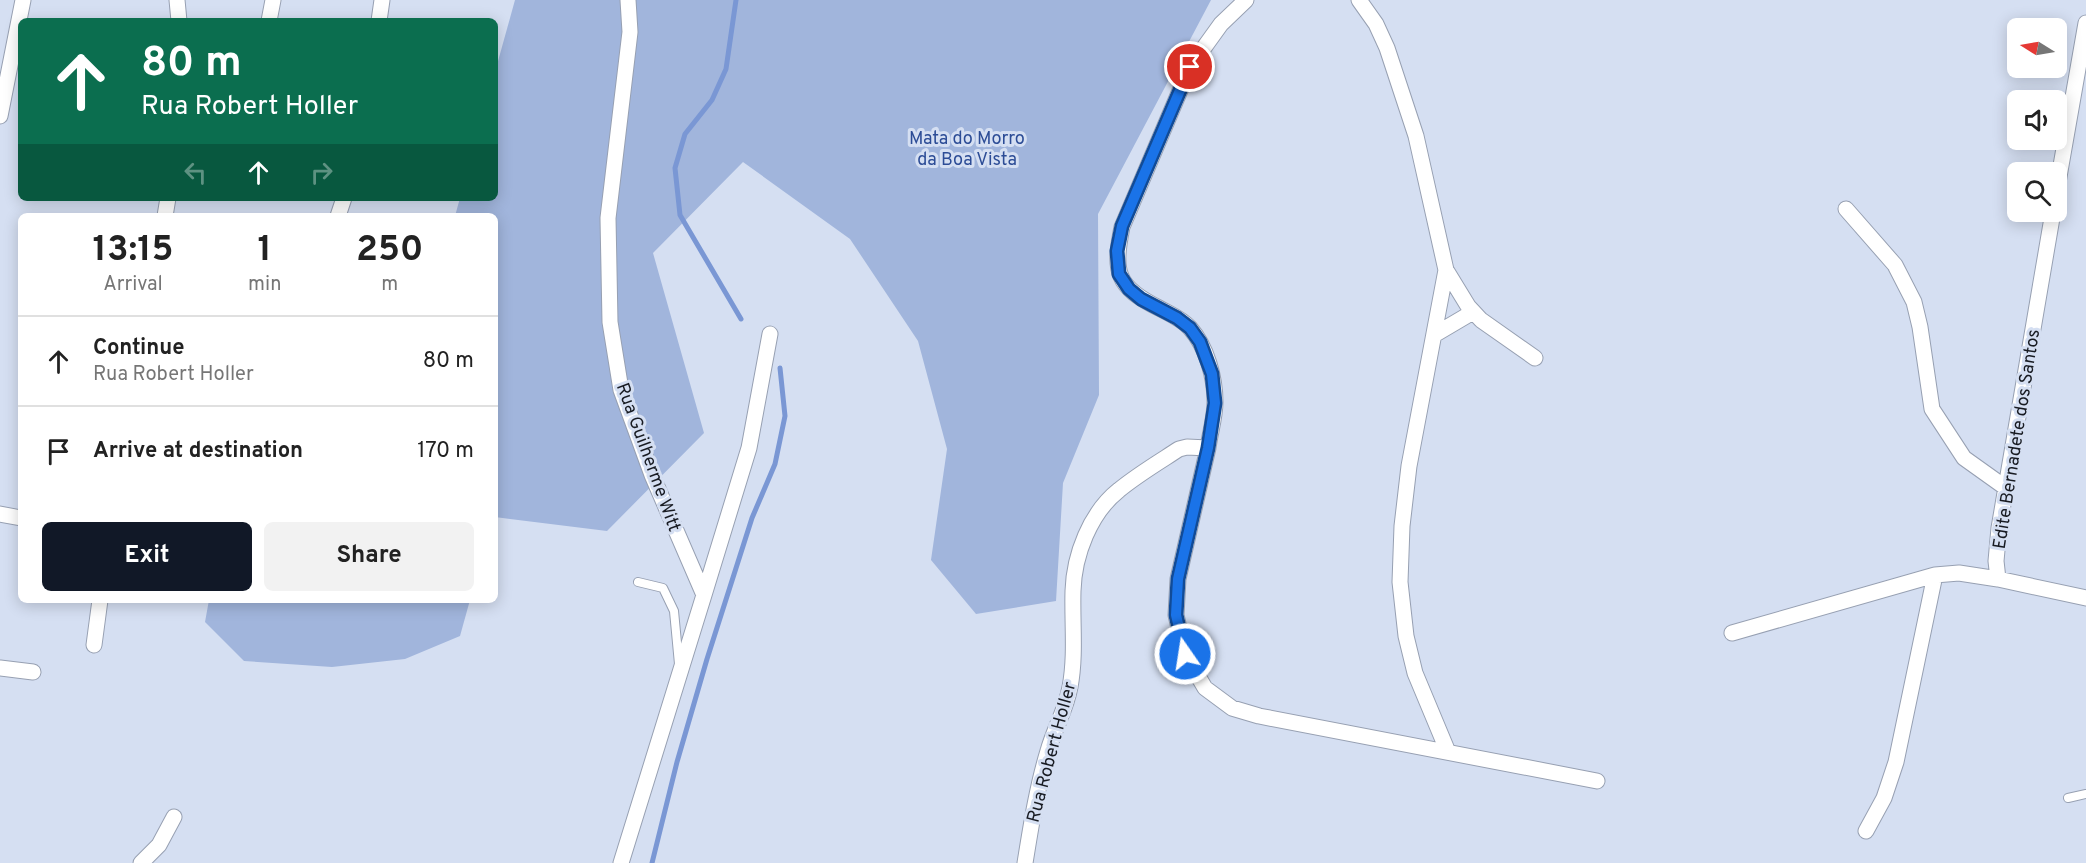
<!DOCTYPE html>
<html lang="en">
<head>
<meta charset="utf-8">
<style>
	body { margin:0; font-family:Overpass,sans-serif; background:#f2f2f2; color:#222; height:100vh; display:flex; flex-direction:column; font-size:22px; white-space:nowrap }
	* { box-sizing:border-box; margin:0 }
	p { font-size:20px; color:#767676 }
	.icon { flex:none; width:33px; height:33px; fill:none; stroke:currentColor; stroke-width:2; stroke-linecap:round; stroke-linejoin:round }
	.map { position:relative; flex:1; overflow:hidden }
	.side { position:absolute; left:18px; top:213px; width:480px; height:390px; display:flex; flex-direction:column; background:#fff; border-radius:9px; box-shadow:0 3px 15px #0003 }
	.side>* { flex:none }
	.top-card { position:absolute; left:18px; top:18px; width:480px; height:183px; border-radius:9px; box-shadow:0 3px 15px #0003; background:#0b6e4f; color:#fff; overflow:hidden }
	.needle { width:39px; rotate:281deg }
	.controls { position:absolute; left:2007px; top:18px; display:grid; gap:12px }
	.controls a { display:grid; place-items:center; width:60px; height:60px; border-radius:9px; background:#fff; box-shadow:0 3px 15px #0003; font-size:30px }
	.pin { position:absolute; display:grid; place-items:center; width:51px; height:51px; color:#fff; margin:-26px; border:3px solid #fff; border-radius:50%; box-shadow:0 2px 6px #0007 }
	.me { position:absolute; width:66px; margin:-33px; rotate:347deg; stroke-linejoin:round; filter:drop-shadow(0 0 4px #0008) }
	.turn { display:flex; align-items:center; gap:21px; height:126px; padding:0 24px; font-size:27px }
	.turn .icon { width:78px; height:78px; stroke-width:2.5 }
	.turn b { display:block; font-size:42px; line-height:51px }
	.lanes { display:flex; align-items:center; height:57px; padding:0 24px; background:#0003; justify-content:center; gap:30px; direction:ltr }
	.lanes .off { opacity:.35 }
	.eta { display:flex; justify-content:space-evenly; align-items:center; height:102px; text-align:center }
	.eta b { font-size:36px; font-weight:700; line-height:42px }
	.primary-button { display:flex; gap:12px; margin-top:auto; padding:12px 24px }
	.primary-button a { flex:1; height:69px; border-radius:9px; background:#111827; color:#fff; font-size:24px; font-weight:700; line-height:69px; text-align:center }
	.primary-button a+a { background:#f2f2f2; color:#222 }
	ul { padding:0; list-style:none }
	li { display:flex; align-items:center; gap:18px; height:90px; padding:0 24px; border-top:2px solid #e0e0e0 }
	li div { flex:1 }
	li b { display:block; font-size:22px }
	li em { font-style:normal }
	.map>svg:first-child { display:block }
	.green { fill:#a1b5dc }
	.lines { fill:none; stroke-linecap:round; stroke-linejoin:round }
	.stream { stroke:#7a97d4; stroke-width:5 }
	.service-casing { stroke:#97a0b2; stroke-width:10 }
	.minor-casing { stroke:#97a0b2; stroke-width:17 }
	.service { stroke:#fff; stroke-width:8 }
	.minor { stroke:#fff; stroke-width:15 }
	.route-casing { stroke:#114b97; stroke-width:15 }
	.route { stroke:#1a73e8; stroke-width:10 }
	.labels { text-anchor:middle; stroke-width:6; stroke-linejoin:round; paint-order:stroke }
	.park-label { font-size:18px; fill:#2c4c96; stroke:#d5dff2 }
	.street-label { font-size:18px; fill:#181b22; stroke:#d5dff2 }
</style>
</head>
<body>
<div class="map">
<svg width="2086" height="863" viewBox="0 0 2086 863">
	<rect width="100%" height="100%" fill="#d5dff2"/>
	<path class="green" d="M 515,0 L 1211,0 L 1098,214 L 1099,395 L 1063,483 L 1056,601 L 976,614 L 931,560 L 947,449 L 918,341 L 850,239 L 743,162 L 653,253 L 704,433 L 607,531 L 495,517 L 495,216 L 455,216 L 460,198 L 495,198 L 495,72 Z
		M 209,600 L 470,600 L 460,636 L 405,659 L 332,667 L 244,661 L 205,622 Z"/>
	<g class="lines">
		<path class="stream" d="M 736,0 L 726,69 L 712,100 L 685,134 L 675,168 L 680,215 L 741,319
			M 652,863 L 677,762 L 707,659 L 752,518 L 775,464 L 785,416 L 780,368"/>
		<g class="service-casing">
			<path id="service" d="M 638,582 L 663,588 L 674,611 L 679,664
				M 2068,798 L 2086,794"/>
		</g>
		<g class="minor-casing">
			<path id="minor" d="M 177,0 L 179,21
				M 1359,0 L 1376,24 L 1387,48 L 1416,136 L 1446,270 L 1409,466 L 1402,526 L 1400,582 L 1406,636 L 1415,673 L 1448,752
				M 269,21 L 273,0
				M 379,21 L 382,0
				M 0,116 L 23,0
				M 2056,194 L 2086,23
				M 1846,209 L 1895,265 L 1914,302 L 1920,327 L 1932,409 L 1964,458 L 2006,488
				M 2053,212 L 1999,528 L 1996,561 L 1998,579 L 2086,598
				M 165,216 L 168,198
				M 338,216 L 344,198
				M 1446,270 L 1468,306 L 1481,320 L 1535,358
				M 1434,335 L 1473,312
				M 1208,448 L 1178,579 L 1176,615 L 1185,654 L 1205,688 L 1232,708 L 1259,716 L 1597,781
				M 0,514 L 21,518
				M 704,595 L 749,448 L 770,334
				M 1732,633 L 1935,575 L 1959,573 L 1998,579
				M 94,645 L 100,600
				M 0,668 L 33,672
				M 1866,831 L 1884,798 L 1896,762 L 1935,575
				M 141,863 L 159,845 L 174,817
				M 621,863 L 704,595 L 652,475 L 621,390 L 610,322 L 608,218 L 630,32 L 628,0
				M 1025,863 C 1031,826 1037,787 1048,751 C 1054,729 1066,710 1070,687 C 1076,655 1072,623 1073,591 C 1074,555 1090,513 1119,490 C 1137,475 1159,462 1179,449 L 1187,447 L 1208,448 C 1210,433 1215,417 1215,402 C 1215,378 1207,347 1190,328 C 1182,319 1170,314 1159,308 C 1116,287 1113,272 1122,227 L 1190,67 L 1221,24 L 1246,0"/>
		</g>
		<use href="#service" class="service"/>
		<use href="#minor" class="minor"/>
	</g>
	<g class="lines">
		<g class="route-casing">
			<path id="route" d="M 1185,654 L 1176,615 L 1178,579 L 1208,448 L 1215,403 L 1212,374 L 1200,342 L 1190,328 L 1177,318 L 1141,299 L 1129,289 L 1119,274 L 1117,251 L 1122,226 L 1190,67"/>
		</g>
		<use href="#route" class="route"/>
	</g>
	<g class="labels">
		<g class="park-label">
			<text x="967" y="144">Mata do Morro<tspan x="967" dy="21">da Boa Vista</tspan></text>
		</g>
		<g class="street-label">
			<text transform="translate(2016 439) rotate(-81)" y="6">Edite Bernadete dos Santos</text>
			<text transform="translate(649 457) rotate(70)" y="6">Rua Guilherme Witt</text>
			<text transform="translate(1051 752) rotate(-75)" y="6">Rua Robert Holler</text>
		</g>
	</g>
</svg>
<div class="controls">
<a><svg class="needle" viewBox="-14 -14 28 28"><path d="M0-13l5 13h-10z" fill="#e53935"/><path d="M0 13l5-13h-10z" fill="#767676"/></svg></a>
<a><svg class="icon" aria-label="sound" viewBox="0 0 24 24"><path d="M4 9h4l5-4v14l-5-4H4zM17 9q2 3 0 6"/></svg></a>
<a><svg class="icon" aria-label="search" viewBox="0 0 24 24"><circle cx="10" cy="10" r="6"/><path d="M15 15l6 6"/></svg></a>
</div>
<div class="pin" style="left:1190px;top:67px;background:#d93025"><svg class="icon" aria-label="arrive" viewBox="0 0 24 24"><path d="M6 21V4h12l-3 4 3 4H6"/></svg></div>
<svg class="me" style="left:1185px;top:654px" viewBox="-20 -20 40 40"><circle r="17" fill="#1a73e8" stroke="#fff" stroke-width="3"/><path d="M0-11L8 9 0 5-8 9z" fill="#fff"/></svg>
<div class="top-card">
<div class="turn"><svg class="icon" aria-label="ahead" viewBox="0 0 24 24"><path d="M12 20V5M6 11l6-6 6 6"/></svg><div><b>80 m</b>Rua Robert Holler</div></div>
<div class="lanes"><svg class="icon off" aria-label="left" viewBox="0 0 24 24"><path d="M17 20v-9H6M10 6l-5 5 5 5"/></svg><svg class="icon" aria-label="ahead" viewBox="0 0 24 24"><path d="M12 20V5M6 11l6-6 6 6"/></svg><svg class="icon off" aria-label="right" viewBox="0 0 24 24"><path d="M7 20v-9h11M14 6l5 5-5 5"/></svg></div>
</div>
<section class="side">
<div class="eta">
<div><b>13:15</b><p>Arrival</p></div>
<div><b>1</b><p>min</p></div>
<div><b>250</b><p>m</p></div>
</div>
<ul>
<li><svg class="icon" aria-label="ahead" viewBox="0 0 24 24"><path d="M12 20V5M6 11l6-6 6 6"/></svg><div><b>Continue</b><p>Rua Robert Holler</p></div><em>80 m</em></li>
<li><svg class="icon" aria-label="arrive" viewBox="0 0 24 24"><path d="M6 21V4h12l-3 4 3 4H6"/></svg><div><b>Arrive at destination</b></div><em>170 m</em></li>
</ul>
<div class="primary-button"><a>Exit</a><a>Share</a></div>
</section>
</div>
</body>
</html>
